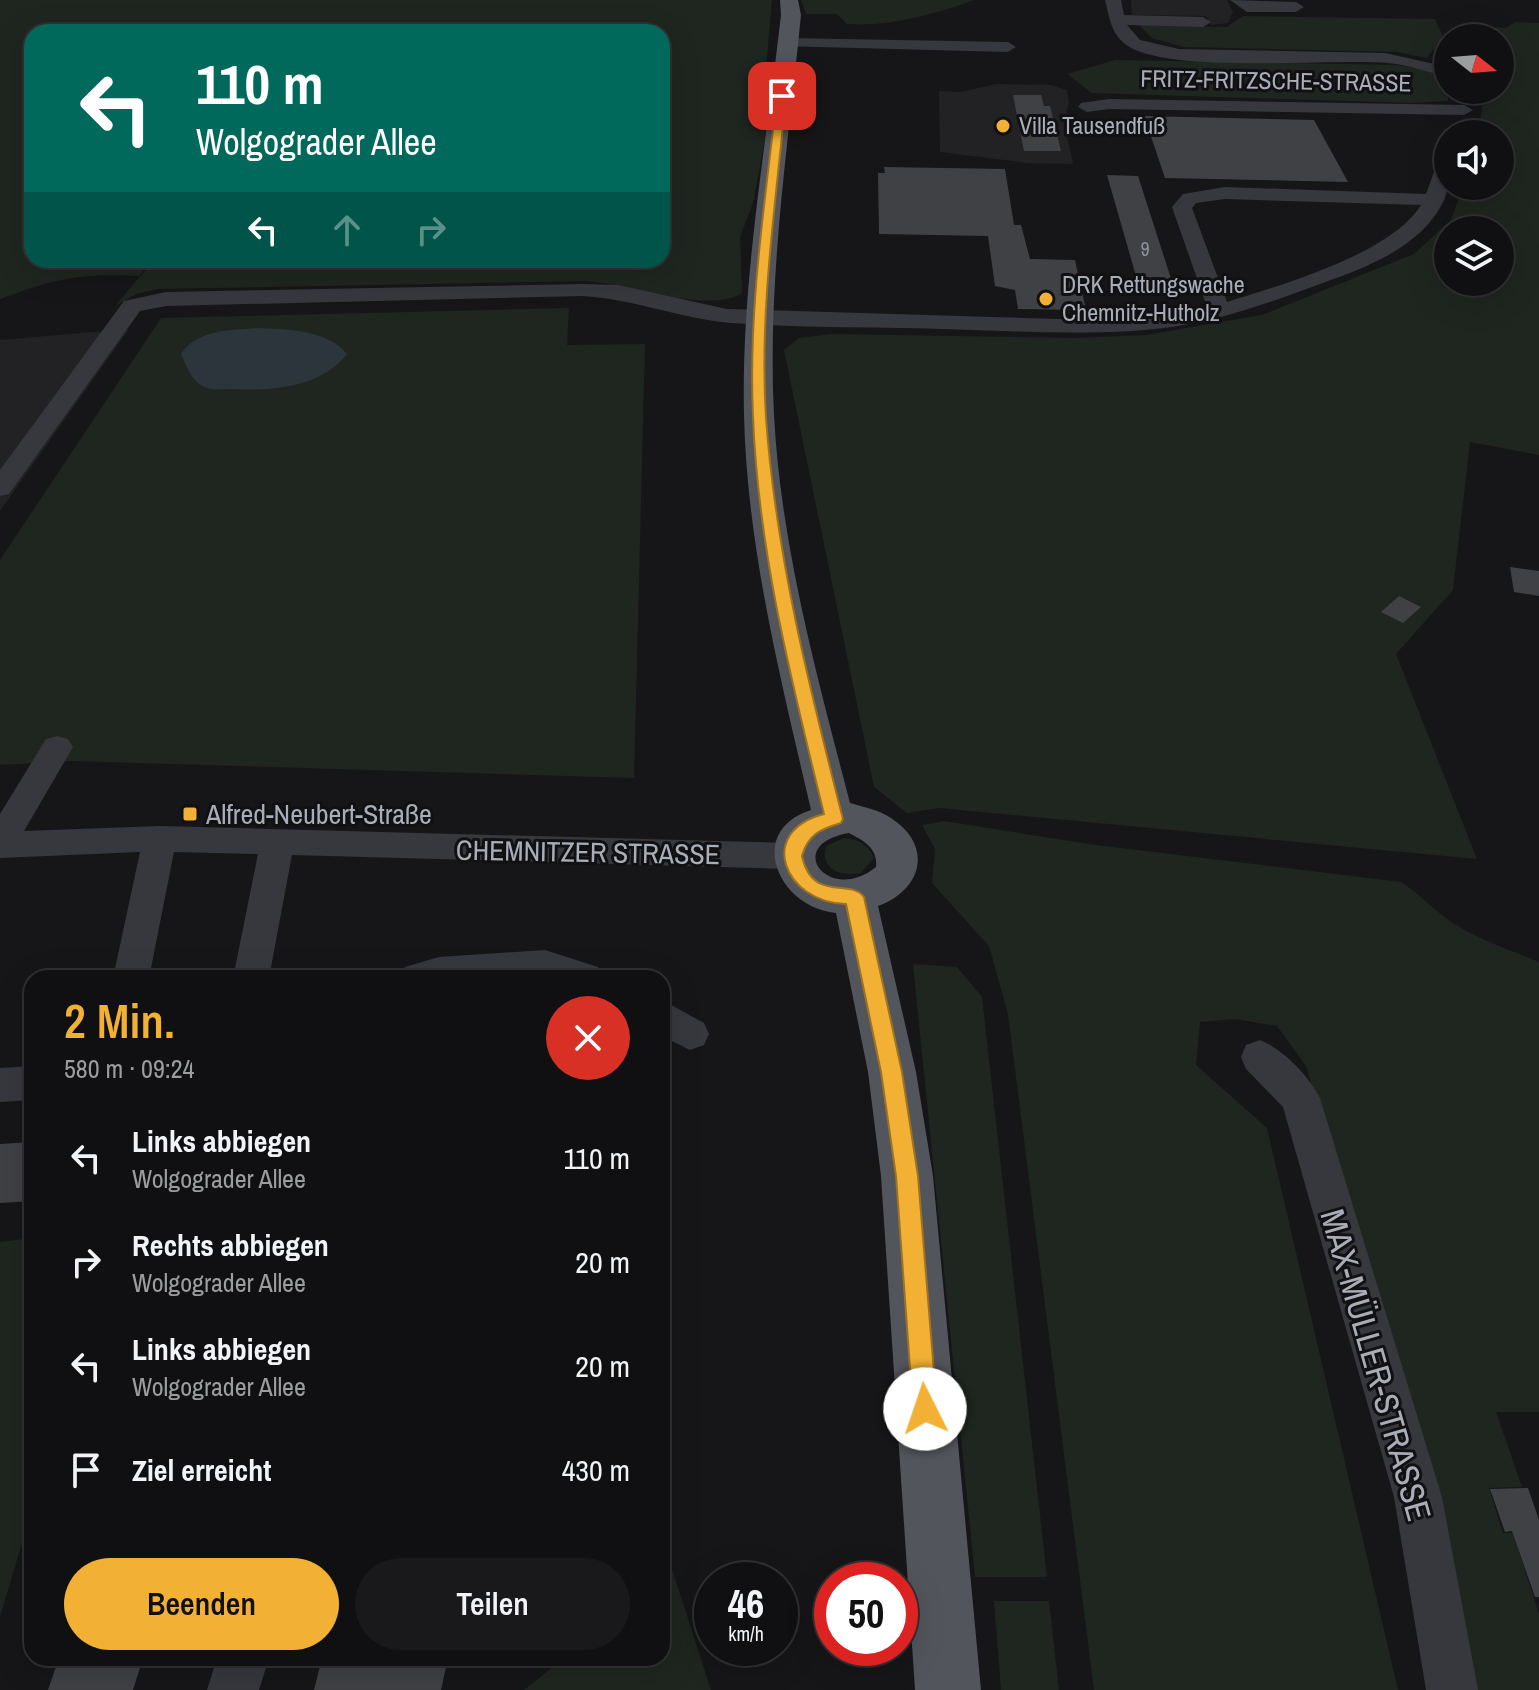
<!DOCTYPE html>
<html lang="de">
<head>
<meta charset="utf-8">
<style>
	body { margin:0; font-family:"Archivo Narrow",sans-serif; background:#19191b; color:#f1f3f6; height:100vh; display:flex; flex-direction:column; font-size:30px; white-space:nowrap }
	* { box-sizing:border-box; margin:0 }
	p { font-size:26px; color:#9c9d9f }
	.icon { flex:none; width:44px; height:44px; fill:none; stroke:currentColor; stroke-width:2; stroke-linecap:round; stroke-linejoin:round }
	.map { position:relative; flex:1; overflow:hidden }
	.drawer { position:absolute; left:24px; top:970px; width:646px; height:696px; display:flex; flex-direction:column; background:#101012; border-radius:24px; box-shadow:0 8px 32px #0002,0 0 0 2px #303032 }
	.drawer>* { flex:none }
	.hud { position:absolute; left:24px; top:24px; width:646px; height:244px; border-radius:24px; box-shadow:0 8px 32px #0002,0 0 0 2px #303032; background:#00695c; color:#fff; overflow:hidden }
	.needle { width:52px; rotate:107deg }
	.tools { position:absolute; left:1434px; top:24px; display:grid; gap:16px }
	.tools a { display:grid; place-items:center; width:80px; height:80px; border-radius:50%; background:#101012; box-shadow:0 8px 32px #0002,0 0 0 2px #303032; font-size:40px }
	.speed { position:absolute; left:694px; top:1562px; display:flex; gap:16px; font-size:40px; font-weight:700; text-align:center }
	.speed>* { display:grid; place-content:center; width:104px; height:104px; border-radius:50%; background:#101012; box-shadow:0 8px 32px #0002,0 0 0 2px #303032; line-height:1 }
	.speed small { font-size:20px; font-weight:400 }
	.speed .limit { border:12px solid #d22; background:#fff; color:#111 }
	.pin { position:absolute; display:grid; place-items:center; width:68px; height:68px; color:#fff; margin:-34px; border-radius:16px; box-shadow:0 4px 12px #0006 }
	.me { position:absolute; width:88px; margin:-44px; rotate:356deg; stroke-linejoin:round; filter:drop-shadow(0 0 6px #0008) }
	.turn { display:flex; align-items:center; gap:28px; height:168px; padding:0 40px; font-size:36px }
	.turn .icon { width:104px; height:104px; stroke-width:2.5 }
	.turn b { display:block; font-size:56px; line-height:68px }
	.lanes { display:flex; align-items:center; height:76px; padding:0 40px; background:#0003; justify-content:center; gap:40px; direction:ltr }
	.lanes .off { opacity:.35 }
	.round { display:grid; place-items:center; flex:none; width:84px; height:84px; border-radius:42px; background:#19191b }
	.headline { display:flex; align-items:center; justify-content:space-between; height:136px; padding:0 40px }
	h1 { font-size:48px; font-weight:600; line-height:60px; color:#f2b134 }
	.cta { display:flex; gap:16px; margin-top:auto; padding:16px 40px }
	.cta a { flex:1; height:92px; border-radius:48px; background:#f2b134; color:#111; font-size:32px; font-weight:600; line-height:92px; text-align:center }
	.cta a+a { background:#19191b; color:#f1f3f6 }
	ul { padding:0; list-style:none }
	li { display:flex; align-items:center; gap:24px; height:104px; padding:0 40px }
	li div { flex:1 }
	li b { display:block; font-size:30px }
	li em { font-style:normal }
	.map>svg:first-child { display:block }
	.built { fill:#222225 }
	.green { fill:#1e261f; fill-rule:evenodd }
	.water { fill:#2c353c }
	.building { fill:#404145 }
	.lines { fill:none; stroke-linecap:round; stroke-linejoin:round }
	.minor { fill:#37383d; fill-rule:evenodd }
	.major { fill:#53555c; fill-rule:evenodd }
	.route { fill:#f2b134; stroke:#9d7322; stroke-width:2 }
	.poi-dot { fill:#f2b134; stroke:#111113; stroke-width:3 }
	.labels { text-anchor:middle; stroke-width:6; stroke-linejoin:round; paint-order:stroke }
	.far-number-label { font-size:20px; fill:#8e929b }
	.far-street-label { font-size:24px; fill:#a8adb8; stroke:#111113 }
	.far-poi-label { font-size:24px; fill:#a8adb8; stroke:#111113; text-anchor:start }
	.poi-label { font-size:28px; fill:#a8adb8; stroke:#111113; text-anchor:start }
	.street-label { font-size:28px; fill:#a8adb8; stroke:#111113 }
	.near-street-label { font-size:34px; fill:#a8adb8; stroke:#111113 }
</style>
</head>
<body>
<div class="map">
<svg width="1539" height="1690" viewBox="0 0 1539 1690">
	<rect width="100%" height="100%" fill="#161618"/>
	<path class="built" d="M 1131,0 L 1227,0 L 1233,12 L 1228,23 L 1211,25 L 1206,16 L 1132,15 Z
		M 996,84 L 1051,85 L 1067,90 L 1069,103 L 1064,121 L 1073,164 L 1028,163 L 940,152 L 939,91 L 961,92 Z
		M 129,329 L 0,511 L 0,340 Z"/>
	<path class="green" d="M 0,0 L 772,0 L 765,80 L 776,81 L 753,203 L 740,237 L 742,293 C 708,315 627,283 585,281 L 158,289 L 136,294 L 115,306 L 154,260 L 662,260 L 662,32 L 32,32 L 32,260 L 152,260 L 139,276 C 81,273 54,279 0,299 Z
		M 801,0 L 975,0 C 935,14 889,27 847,24 L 837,14 L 806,14 Z
		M 1243,16 L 1435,19 L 1443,37 L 1427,58 L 1396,52 L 1184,47 L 1152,38 L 1139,25 L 1227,27 Z
		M 1515,22 L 1539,23 L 1539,455 L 1470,442 L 1453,590 L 1396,654 L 1477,859 L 939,808 L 907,813 L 874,787 L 784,350 L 799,338 L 832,334 L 1073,338 L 1146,335 L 1262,315 L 1414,254 L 1451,220 L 1463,186 L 1500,186 L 1500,134 L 1479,134 L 1484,90 L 1500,90 L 1500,38 L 1470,38 L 1477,26 L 1506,28 ZM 1448,230 L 1500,230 L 1500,282 L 1448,282 Z
		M 1115,60 L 1397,65 L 1429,70 L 1448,83 L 1448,101 L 1412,103 L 1092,93 L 1067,74 Z
		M 569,308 L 567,345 L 645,344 L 634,778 L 73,761 L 0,765 L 0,560 L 161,318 Z
		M 944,821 L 1088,844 L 1401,882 C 1418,893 1430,906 1446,918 C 1473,938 1508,949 1539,962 L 1539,1412 L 1496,1412 L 1522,1487 L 1489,1488 L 1503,1533 L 1513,1533 L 1539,1614 L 1539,1690 L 1474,1690 L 1400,1371 L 1306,1066 L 1277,1026 L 1236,1019 L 1200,1022 L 1196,1065 L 1267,1128 L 1398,1690 L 1094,1690 L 1008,1014 L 989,946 L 932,883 L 935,849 L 922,825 Z
		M 844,838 C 859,840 868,844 874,858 L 861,873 C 842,877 819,870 826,846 Z
		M 913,964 L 957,967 L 982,997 L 1047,1577 L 975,1577 Z
		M 32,1238 L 32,1510 L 0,1617 L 0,1242 Z
		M 662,1538 L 711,1690 L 524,1690 L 564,1658 L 662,1658 Z
		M 994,1601 L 1049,1601 L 1059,1690 L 1001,1690 Z"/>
	<path class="water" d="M 258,328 C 287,329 328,330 347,354 C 321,388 271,391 232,389 C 224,389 214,390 207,388 C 192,383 187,367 181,354 C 197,329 231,330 258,328 Z"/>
	<path class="building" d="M 1013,95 L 1041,95 L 1044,106 L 1050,106 L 1061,151 L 1024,151 Z
		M 1144,116 L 1314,120 L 1348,182 L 1165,178 Z
		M 884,167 L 1005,169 L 1014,225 L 1021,225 L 1030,259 L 1075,260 L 1086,310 L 1018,309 L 1015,290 L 995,286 L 988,236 L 879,234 L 878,173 L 885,173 Z
		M 1107,175 L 1138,176 L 1175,291 L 1140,290 Z
		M 1510,567 L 1539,571 L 1539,596 L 1514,592 Z
		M 1399,596 L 1421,607 L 1403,623 L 1381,612 Z
		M 32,1142 L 32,1201 L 0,1203 L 0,1144 Z
		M 1528,1488 L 1539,1520 L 1539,1597 L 1535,1597 L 1512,1531 L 1505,1532 L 1490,1489 Z
		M 59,1658 L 143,1658 L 133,1690 L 48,1690 Z
		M 322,1658 L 448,1658 L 441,1690 L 314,1690 Z"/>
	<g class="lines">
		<path class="minor" d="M 1105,0 L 1121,0 L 1124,15 L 1203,17 L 1211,22 L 1203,27 L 1127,25 L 1140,40 L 1179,49 L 1385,53 L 1448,67 L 1448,77 C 1428,72 1409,65 1388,63 C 1332,58 1165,75 1125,44 C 1111,33 1109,16 1105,0 Z
			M 1230,0 L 1296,2 L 1304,7 L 1296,12 L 1247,12 Z
			M 786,38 L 1008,42 L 1016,47 L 1008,52 L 780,46 L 778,43 Z
			M 1109,99 L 1464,105 L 1473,110 L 1464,115 L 1109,109 L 1087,112 L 1078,107 L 1081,103 Z
			M 1448,152 C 1448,168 1450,185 1444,200 C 1424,244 1371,266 1328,281 C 1277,300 1226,319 1172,327 C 1096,337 1019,331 942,329 C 872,327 801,328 731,323 C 682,319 634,299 582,296 L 166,306 L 140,311 L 9,494 L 0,496 L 0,470 L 124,301 L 166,292 L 582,284 L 618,285 L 727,309 L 1093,320 L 1207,307 L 1172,207 L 1183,194 L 1225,187 L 1426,194 L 1439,158 ZM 1225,199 L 1421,205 C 1391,254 1281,285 1227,302 L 1192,208 L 1196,203 Z
			M 57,736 L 68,739 L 73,747 L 24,831 L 160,826 L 793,843 L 805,847 L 810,856 L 805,865 L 793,869 L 292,855 L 269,978 L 233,978 L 258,854 L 174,852 L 149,978 L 113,978 L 140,852 L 0,858 L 0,814 L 46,739 Z
			M 545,950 L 598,967 L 603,978 L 400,978 L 405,967 L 439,957 Z
			M 662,1000 L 704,1023 L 709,1034 L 704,1045 L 690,1050 L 662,1036 Z
			M 1260,1040 C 1283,1049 1309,1076 1320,1098 L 1442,1497 L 1478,1690 L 1426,1690 L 1394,1497 L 1283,1107 L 1246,1069 L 1241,1057 L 1246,1045 Z
			M 32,1066 L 32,1100 L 0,1102 L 0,1068 Z
			M 217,1658 L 269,1658 L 259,1690 L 207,1690 Z"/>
		<path class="major" d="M 780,0 L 798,0 L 801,15 C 788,147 767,282 774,415 C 781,547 817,676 850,803 C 864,807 879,810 891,818 C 934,846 922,890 878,906 L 916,1072 L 933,1176 L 981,1690 L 915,1690 L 881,1176 L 868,1072 L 836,913 C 778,908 745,831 811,810 C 781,680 747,548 744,415 C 741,281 766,147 781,15 ZM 849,833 C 864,841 878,848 876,867 C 830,905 781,845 849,833 Z"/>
	</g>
	<path class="route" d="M 782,93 L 786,96 C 776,203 759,311 766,418 C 776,555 809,686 843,819 L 841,823 C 821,829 808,834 802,856 C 812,903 851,878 864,897 L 902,1072 L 918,1176 L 937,1409 L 934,1418 L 925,1421 L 916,1418 L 913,1409 L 896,1176 L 881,1072 L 846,904 C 785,903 755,832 824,814 C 792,683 758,551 753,416 C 748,309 765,202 777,96 Z"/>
	<g class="poi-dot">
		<circle cx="1003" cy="126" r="8"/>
		<circle cx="1046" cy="299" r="8"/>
		<rect x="182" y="806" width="16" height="16" rx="4"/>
	</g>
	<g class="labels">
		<g class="far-number-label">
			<text x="1145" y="256">9</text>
		</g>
		<g class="far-street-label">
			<text transform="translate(1276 81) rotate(1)" y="8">FRITZ-FRITZSCHE-STRASSE</text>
		</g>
		<g class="far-poi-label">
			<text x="1019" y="134">Villa Tausendfuß</text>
			<text x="1062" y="293">DRK Rettungswache<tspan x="1062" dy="28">Chemnitz-Hutholz</tspan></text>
		</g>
		<g class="poi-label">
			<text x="206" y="824">Alfred-Neubert-Straße</text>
		</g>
		<g class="street-label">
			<text transform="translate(588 852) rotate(1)" y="10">CHEMNITZER STRASSE</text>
		</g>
		<g class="near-street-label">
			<text transform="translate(1376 1365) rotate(74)" y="12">MAX-MÜLLER-STRASSE</text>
		</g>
	</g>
</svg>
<div class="tools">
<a><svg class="needle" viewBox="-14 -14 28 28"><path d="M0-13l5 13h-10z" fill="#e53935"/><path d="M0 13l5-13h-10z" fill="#9c9d9f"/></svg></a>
<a><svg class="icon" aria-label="sound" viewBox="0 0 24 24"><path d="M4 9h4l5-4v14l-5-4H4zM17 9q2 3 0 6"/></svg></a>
<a><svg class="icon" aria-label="layers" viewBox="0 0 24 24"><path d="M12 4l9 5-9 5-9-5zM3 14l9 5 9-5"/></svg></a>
</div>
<div class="speed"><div>46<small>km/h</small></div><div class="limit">50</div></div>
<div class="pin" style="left:782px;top:96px;background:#d93025"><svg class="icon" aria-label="arrive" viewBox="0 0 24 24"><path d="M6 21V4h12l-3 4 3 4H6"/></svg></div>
<svg class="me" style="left:925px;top:1409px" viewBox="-20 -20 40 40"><circle r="19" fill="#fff"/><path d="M0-13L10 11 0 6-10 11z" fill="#f2b134"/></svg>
<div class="hud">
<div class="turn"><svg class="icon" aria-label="left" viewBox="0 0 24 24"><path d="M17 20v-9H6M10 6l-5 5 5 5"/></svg><div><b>110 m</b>Wolgograder Allee</div></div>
<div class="lanes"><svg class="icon" aria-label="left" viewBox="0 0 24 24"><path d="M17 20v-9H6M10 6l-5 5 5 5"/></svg><svg class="icon off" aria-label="ahead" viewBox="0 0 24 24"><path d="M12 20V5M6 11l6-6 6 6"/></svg><svg class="icon off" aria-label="right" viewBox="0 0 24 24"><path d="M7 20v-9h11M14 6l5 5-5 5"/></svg></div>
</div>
<section class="drawer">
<div class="headline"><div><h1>2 Min.</h1><p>580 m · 09:24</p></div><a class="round" style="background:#d93025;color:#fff"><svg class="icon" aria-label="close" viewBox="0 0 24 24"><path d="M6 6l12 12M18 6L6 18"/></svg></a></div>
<ul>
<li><svg class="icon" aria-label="left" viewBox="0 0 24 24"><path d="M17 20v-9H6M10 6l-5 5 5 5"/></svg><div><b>Links abbiegen</b><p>Wolgograder Allee</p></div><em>110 m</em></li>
<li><svg class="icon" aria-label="right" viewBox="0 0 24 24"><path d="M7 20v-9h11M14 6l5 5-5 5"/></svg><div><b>Rechts abbiegen</b><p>Wolgograder Allee</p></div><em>20 m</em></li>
<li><svg class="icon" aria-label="left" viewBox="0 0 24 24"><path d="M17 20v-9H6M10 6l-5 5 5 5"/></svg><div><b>Links abbiegen</b><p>Wolgograder Allee</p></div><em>20 m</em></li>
<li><svg class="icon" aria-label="arrive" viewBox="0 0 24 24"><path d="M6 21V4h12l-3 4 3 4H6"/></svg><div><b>Ziel erreicht</b></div><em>430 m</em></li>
</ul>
<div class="cta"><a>Beenden</a><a>Teilen</a></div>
</section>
</div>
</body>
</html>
